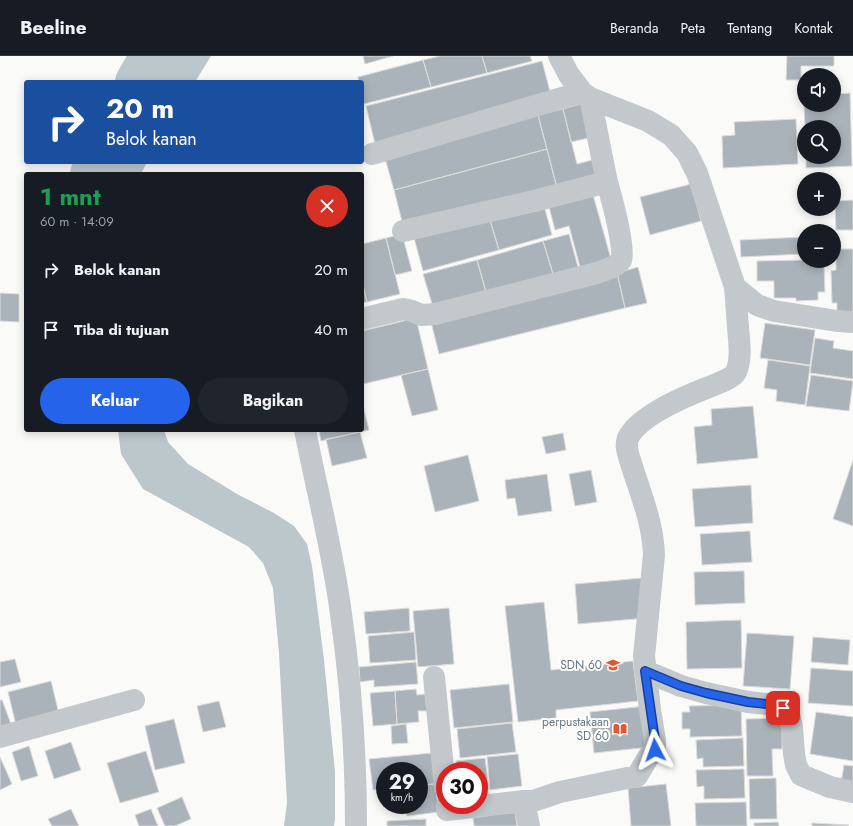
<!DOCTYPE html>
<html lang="id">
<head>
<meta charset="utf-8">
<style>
	body { margin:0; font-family:Jost,sans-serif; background:#20242c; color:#f1f3f6; height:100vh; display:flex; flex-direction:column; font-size:15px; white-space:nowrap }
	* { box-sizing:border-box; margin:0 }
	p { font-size:13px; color:#9ea1a6 }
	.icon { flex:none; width:22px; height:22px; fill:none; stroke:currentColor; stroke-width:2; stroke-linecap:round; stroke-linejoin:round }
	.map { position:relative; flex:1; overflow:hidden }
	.side { position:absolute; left:24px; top:116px; width:340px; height:260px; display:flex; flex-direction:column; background:#171b24; border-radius:4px; box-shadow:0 2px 10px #0003 }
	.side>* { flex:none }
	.guide { position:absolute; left:24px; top:24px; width:340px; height:84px; border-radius:4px; box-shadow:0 2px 10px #0003; background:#1a4fa0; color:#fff; overflow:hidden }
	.tools { position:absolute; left:797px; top:12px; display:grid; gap:8px }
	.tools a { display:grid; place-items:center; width:44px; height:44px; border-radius:50%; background:#171b24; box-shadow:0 2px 10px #0003; font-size:20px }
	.speed { position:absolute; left:376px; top:706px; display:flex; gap:8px; font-size:20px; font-weight:700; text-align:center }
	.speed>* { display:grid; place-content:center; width:52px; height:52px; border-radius:50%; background:#171b24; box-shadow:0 2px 10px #0003; line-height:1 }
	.speed small { font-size:10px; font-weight:400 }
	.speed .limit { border:6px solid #d22; background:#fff; color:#111 }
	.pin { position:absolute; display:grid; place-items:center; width:34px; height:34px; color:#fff; margin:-17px; border-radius:8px; box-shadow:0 2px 6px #0006 }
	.me { position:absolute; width:44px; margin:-22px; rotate:356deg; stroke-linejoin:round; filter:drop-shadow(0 0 3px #0008) }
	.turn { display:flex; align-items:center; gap:14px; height:84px; padding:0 16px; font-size:18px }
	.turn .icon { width:52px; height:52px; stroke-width:2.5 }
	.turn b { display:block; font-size:28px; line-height:34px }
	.round { display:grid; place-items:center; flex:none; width:42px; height:42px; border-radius:21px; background:#20242c }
	.overview { display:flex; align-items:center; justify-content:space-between; height:68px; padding:0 16px }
	h1 { font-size:24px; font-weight:700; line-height:30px; color:#1e9e55 }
	.button { display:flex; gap:8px; margin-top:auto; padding:8px 16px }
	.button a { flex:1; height:46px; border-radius:24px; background:#2563eb; color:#fff; font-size:16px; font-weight:700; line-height:46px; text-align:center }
	.button a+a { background:#20242c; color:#f1f3f6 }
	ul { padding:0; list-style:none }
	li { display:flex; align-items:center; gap:12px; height:60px; padding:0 16px }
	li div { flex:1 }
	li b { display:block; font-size:15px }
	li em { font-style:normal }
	header { display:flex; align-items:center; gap:24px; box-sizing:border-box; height:56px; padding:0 20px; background:#171b24; border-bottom:1px solid #363941 }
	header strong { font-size:19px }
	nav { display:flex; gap:22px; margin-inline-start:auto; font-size:14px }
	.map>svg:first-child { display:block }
	.water { fill:#bbc7cb }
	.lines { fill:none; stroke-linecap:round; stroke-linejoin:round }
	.river { stroke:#bbc7cb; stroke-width:42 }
	.building { fill:#aab3b9; stroke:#dcdcda }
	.minor { stroke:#c3c8cc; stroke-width:22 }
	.route-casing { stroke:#184099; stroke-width:10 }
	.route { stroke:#2563eb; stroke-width:7 }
	.labels { text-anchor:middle; stroke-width:4; stroke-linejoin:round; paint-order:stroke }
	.poi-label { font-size:12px; fill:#657683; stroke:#fff; text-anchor:end }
</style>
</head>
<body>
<header>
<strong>Beeline</strong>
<nav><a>Beranda</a><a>Peta</a><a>Tentang</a><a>Kontak</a></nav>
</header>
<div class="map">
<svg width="853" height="770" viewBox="0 0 853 770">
	<rect width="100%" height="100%" fill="#fafaf8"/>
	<path class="water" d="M 167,0 L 211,0 L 195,26 L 153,26 Z
		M 112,106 L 147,106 L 141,118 L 106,118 Z
		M 118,374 L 164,374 L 168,386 L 188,408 L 237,438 L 274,457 L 294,470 L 307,488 L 312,510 L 324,604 L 335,716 L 335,763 L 334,770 L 284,770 L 287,747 L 279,597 L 273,532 L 263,507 L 249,491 L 143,433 L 121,398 Z"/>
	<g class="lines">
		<path class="river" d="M 136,26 L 151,0
			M 91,118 L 96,106"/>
	</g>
	<path class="building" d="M 363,0 L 393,0 L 365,8 Z
		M 440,0 L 482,0 L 487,17 L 431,31 L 423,4 Z
		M 482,0 L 530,0 L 532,5 L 487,17 Z
		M 787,0 L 834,0 L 834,10 L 801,10 L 801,24 L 786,24 Z
		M 423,4 L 431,31 L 364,48 L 362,39 L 362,26 L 359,26 L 358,21 Z
		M 542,5 L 552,43 L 375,88 L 366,50 Z
		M 850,37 L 852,110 L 806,112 L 806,101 L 834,101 L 834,71 L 805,71 L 804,49 L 834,49 L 834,38 Z
		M 584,47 L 593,81 L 571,86 L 563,53 Z
		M 563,53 L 577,108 L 592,104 L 597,122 L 557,132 L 538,59 Z
		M 538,59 L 547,93 L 394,134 L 384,99 Z
		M 796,63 L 798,108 L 723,112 L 722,80 L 735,79 L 734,66 Z
		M 547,93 L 557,132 L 404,173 L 394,134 Z
		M 691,128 L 701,165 L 650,179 L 640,141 Z
		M 592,135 L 611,203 L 580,211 L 569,170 L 555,174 L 548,147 Z
		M 853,144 L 853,174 L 836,174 L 835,145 Z
		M 543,146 L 552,179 L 499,194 L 489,161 Z
		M 489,161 L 499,194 L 423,215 L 414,182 Z
		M 402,178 L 412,215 L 395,219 L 386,182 Z
		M 569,178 L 578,211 L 553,218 L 543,185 Z
		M 804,181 L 804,198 L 741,201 L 740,184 Z
		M 386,182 L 400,238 L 367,246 L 362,224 L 362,188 Z
		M 543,185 L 553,218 L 486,236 L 477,204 Z
		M 836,193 L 853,193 L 853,260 L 837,260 L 837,247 L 832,247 L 831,215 L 836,214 Z
		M 477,204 L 486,236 L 433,251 L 423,218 Z
		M 804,204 L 804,205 L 812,205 L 812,209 L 824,209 L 825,236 L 818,236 L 818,244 L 796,245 L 796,242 L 774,242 L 774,225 L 757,225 L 757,205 Z
		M 638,211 L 647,247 L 625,252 L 617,217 Z
		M 617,217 L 625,252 L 439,298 L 430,262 Z
		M 362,224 L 367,246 L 362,247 Z
		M 0,237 L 19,238 L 19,266 L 0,265 Z
		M 416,262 L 428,313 L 363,328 L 362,322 L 362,275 Z
		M 765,267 L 815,274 L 810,309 L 760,302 Z
		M 815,282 L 834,285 L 833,292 L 853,295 L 853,323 L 810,317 Z
		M 768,304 L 810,310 L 805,349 L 776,345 L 777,334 L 764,332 Z
		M 428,313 L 438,354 L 412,360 L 401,319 Z
		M 811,319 L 853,325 L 849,355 L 806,350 Z
		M 362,345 L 369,374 L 321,385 L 319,374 L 362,374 Z
		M 753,350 L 758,402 L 697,408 L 694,371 L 712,369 L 711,353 Z
		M 360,376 L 367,402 L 332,410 L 326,383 Z
		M 563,377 L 566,394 L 546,398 L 542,381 Z
		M 468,399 L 479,445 L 435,456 L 424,410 Z
		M 853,404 L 853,470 L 833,463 Z
		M 591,414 L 597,446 L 575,450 L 569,418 Z
		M 547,418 L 552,455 L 518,460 L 515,442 L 507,443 L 505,424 Z
		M 751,429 L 753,467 L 695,471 L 692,433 Z
		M 750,475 L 752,506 L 702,509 L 700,478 Z
		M 744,515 L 745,547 L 695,549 L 694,516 Z
		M 642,522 L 646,562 L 578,568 L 575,528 Z
		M 544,546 L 551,614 L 633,605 L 638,645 L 556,654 L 556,662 L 518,666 L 505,550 Z
		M 409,552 L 410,575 L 366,578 L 364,556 Z
		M 449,552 L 454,608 L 418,611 L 413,555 Z
		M 741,564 L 742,612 L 687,613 L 686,566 Z
		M 414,576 L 416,604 L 370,607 L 368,580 Z
		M 747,577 L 794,580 L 790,633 L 743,630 Z
		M 813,581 L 850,584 L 848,609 L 811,606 Z
		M 15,603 L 21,626 L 0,631 L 0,606 Z
		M 416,606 L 418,628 L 374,631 L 374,624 L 360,626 L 359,611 Z
		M 811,612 L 853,615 L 853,650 L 808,647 Z
		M 51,625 L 59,658 L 16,669 L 8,636 Z
		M 509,628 L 513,666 L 454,672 L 450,634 Z
		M 416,633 L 417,639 L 425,638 L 427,655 L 418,655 L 419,666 L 397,668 L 395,635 Z
		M 395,635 L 397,668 L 373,670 L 370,637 Z
		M 0,644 L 2,644 L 13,673 L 0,678 Z
		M 219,645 L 226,671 L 203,676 L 197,650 Z
		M 741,649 L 742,680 L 690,681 L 690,673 L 682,673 L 682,656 L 690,656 L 689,650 Z
		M 646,650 L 650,691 L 594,697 L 590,656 Z
		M 816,656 L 853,661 L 853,705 L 810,698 Z
		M 782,662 L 782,693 L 772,693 L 773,720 L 747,720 L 746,663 Z
		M 174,663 L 185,707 L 155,714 L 145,670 Z
		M 512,667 L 516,696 L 460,702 L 457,673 Z
		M 406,668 L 408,687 L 392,688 L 391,670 Z
		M 743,682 L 744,710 L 703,711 L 703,702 L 697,703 L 696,684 Z
		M 71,686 L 81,714 L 54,723 L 45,695 Z
		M 29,690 L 38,720 L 21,725 L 12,696 Z
		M 146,695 L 159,736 L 120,747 L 107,707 Z
		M 432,697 L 435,728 L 419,729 L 419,715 L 385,715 L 385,733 L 373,734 L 369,703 Z
		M 518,698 L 522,730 L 490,734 L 487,701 Z
		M 0,701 L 12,728 L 0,734 Z
		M 485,702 L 489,733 L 479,735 L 479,715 L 457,715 L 456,705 Z
		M 844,709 L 853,710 L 853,735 L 840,733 Z
		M 744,713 L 745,742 L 704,743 L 704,730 L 697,731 L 696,714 Z
		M 776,722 L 777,763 L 750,763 L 749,723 Z
		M 435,728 L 439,756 L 407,760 L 406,749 L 419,749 L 419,729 Z
		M 666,728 L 671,770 L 631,770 L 628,732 Z
		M 182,741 L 191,763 L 175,770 L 165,770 L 157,752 Z
		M 746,746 L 747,770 L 696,770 L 695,747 Z
		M 71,753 L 79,770 L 52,770 L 48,763 Z
		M 151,753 L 158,770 L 139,770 L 135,759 Z
		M 515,755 L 517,770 L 474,770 L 473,762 Z
		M 426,763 L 426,770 L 387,770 L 387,765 Z
		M 778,766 L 779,770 L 754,770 L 754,767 Z
		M 812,767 L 849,769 L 848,770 L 812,770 Z"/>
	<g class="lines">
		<path class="minor" d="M 559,0 L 569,19 L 582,36 L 590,42 L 648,65 L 671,79 L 687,97 L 697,117 L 735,231 L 757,249 L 774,255 L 837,265 L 853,266
			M 372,98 L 582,36
			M 403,175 L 534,145 L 607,126
			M 362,263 L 382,258 L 403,253 L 412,255 L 421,259 L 435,258 L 597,217 C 605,214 617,211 621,204 C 626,193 611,140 607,126 C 601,98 596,70 590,42
			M 305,374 C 317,435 333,496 341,558 C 351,628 356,699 356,770
			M 645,615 L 681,630 L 706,637 L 748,646 L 775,649 L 783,652 L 789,658 L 792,671 L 794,698 L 796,709 L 801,719 L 830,731 L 853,736
			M 434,621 L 445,732
			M 0,681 L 134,644
			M 447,749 L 447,754 L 524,745
			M 529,770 L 524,745 L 533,745 L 560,736 L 637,720 L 649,700 L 652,698 L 655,694 L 655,684 L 650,654 L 644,600 L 654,499 C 653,465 639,434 629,401 C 627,394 625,387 629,380 C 642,358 686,340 709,331 C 716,328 732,323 736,316 C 742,303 739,285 738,271 C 737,258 736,244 735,231"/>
	</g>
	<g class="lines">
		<g class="route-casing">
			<path id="route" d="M 655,694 L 655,684 L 645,615 L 681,630 L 706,637 L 748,646 L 775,649 L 783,652"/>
		</g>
		<use href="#route" class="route"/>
	</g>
	<defs>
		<g id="school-bare" transform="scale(1.08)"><path d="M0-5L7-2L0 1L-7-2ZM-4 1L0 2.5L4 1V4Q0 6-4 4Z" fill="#e4572e" stroke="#fff" stroke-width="2.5" paint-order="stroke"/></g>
		<g id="library-bare" transform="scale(1.08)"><path d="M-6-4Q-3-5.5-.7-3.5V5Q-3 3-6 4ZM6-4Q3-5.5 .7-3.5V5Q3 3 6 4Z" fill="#e4572e" stroke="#fff" stroke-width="2.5" paint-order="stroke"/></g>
	</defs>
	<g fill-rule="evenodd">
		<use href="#school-bare" x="613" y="609"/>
		<use href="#library-bare" x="620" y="673"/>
	</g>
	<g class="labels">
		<g class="poi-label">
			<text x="602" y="613">SDN 60</text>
			<text x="609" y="670">perpustakaan<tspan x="609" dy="14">SD 60</tspan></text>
		</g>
	</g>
</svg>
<div class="tools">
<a><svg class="icon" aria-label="sound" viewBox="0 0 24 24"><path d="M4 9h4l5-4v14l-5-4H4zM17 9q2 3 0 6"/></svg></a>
<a><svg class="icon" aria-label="search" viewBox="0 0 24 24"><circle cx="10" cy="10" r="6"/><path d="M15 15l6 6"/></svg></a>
<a>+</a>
<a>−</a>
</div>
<div class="speed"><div>29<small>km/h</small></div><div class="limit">30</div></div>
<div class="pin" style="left:783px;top:652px;background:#d93025"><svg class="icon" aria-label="arrive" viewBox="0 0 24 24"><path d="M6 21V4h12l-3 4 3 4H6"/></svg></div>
<svg class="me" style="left:655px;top:694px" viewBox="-20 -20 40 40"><path d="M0-17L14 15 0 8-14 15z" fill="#2563eb" stroke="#fff" stroke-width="4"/></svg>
<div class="guide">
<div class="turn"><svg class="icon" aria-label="right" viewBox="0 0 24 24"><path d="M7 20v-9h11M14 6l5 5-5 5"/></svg><div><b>20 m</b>Belok kanan</div></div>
</div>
<section class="side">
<div class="overview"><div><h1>1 mnt</h1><p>60 m · 14:09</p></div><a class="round" style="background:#d93025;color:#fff"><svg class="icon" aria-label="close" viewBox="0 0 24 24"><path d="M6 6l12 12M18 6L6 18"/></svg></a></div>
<ul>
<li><svg class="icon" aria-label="right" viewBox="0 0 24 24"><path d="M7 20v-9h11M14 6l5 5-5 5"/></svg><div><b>Belok kanan</b></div><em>20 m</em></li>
<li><svg class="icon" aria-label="arrive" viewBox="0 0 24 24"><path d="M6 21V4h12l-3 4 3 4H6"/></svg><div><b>Tiba di tujuan</b></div><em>40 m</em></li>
</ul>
<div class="button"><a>Keluar</a><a>Bagikan</a></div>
</section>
</div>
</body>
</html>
